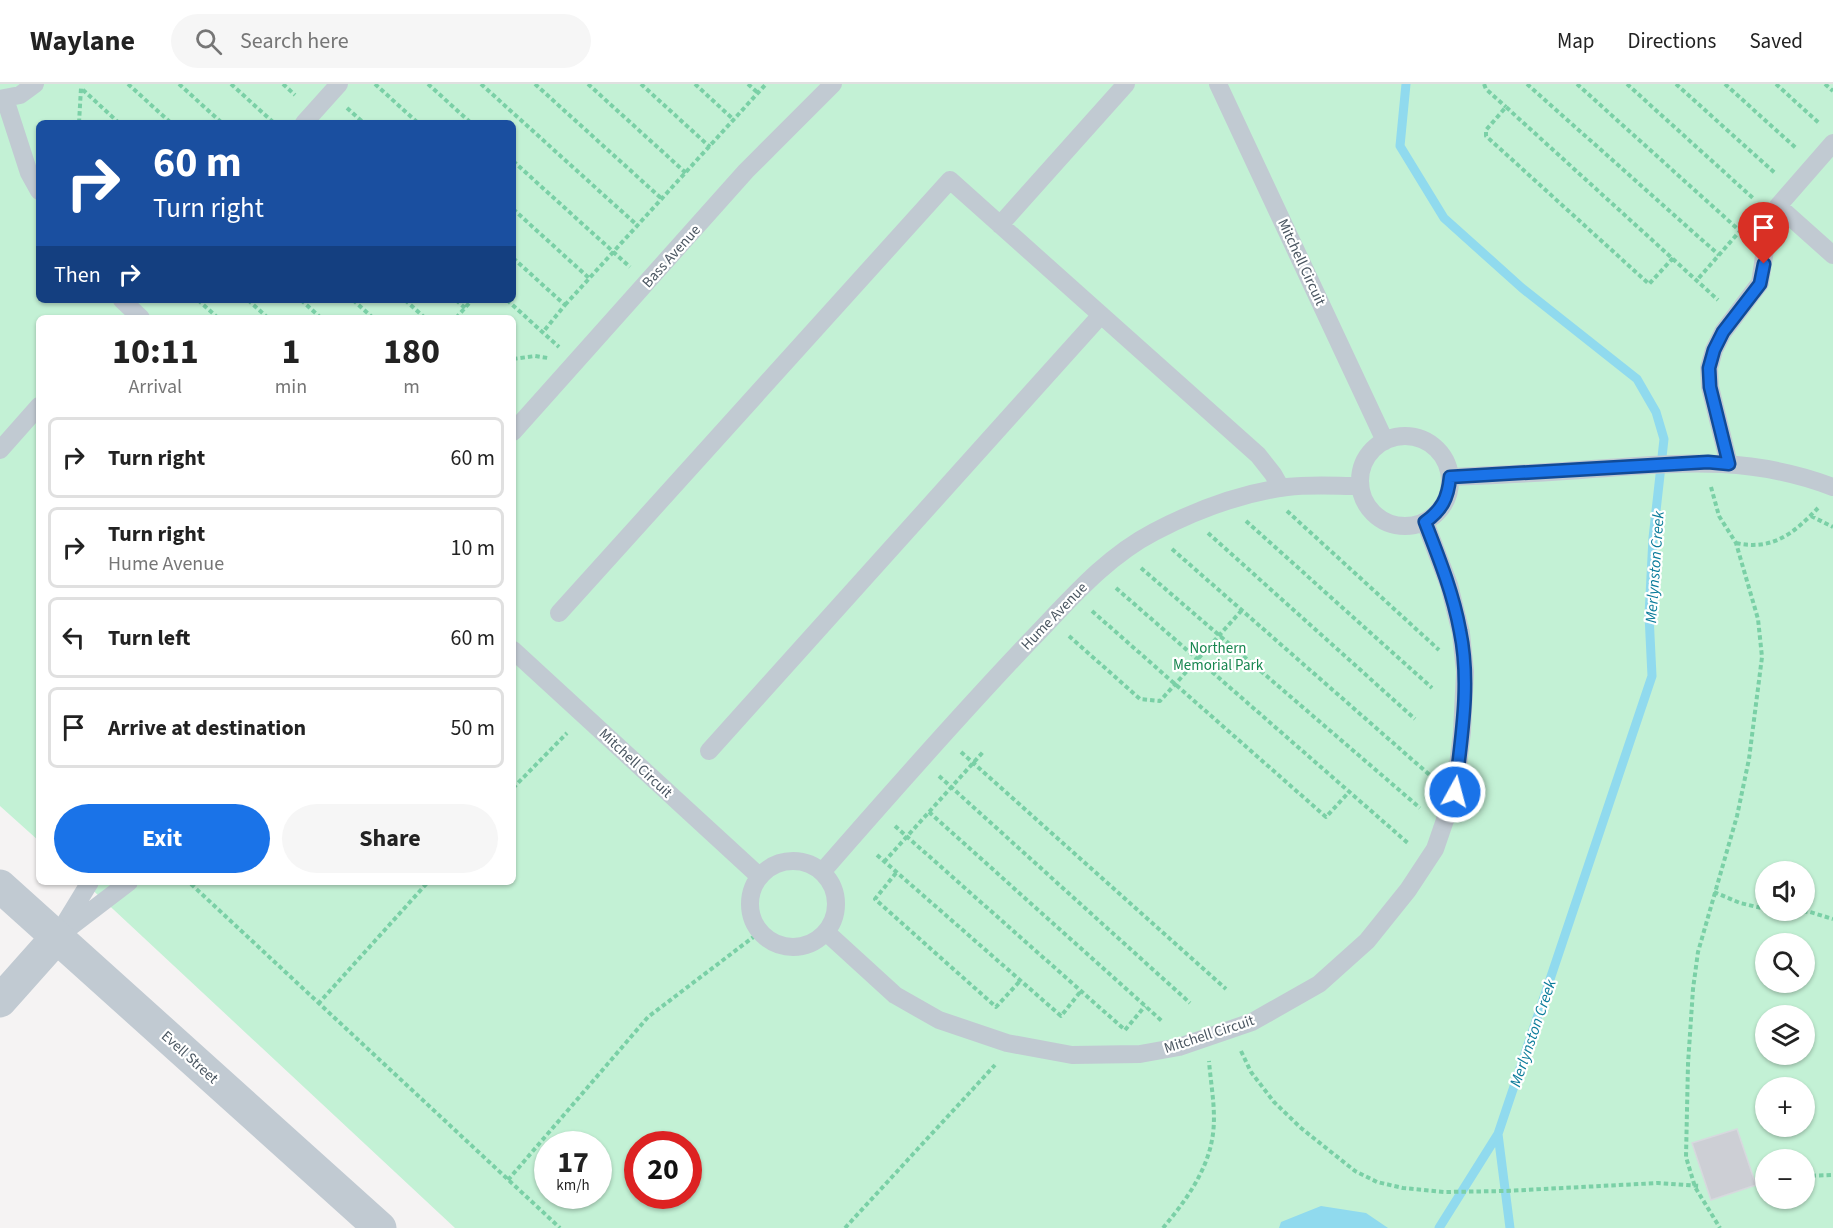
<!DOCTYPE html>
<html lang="en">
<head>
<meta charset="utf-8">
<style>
	body { margin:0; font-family:"Source Sans 3",sans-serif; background:#f6f6f6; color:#222; height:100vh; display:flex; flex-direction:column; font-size:22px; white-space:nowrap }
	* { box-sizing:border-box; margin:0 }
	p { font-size:20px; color:#767676 }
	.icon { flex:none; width:33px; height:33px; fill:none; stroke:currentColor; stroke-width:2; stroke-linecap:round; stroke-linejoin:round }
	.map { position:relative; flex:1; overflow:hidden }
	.panel { position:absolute; left:36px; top:231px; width:480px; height:570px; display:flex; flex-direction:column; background:#fff; border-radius:9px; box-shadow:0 2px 4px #0004 }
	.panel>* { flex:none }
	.guide { position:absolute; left:36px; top:36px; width:480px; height:183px; border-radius:9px; box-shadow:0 2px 4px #0004; background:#1a4fa0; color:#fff; overflow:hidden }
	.controls { position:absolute; left:1755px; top:777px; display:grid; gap:12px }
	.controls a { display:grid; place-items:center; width:60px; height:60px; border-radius:50%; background:#fff; box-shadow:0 2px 4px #0004; font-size:30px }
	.speed { position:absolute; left:534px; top:1047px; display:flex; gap:12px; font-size:30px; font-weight:700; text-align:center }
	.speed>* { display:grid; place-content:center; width:78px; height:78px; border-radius:50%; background:#fff; box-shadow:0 2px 4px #0004; line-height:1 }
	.speed small { font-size:15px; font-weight:400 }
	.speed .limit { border:9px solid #d22; background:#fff; color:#111 }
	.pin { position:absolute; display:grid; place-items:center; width:51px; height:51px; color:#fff; margin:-62px -26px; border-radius:50% 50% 50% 0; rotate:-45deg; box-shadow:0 0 6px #0007 }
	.pin .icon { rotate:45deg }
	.me { position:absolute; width:66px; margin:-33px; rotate:7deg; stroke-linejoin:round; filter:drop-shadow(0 0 4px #0008) }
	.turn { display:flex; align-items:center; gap:21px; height:126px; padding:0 18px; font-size:27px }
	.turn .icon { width:78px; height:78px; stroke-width:2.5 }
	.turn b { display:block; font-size:42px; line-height:51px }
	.then { display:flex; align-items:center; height:57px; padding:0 18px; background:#0003; gap:12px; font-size:22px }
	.eta { display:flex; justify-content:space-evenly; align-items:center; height:102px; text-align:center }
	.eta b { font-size:36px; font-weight:700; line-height:42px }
	.primary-button { display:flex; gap:12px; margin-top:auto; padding:12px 18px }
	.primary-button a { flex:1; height:69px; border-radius:36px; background:#1a73e8; color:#fff; font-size:24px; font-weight:700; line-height:69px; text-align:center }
	.primary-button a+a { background:#f6f6f6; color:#222 }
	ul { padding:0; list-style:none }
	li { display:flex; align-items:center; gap:18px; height:81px; margin:0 12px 9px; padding:0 6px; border:3px solid #e0e0e0; border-radius:9px }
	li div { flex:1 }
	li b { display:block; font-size:22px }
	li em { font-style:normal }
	header { display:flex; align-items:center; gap:36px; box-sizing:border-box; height:84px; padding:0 30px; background:#fff; border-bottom:2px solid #e0e0e0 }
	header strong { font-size:28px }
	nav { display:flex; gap:33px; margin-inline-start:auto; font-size:21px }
	.search { width:420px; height:54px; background:#f6f6f6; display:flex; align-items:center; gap:15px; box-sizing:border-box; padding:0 21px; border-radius:33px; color:#767676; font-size:22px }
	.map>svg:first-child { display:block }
	.green { fill:#c3f1d5; fill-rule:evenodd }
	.water { fill:#90daee }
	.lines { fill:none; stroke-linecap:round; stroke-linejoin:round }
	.stream { stroke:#90daee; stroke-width:9 }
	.building { fill:#cdcfd5; stroke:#d7d9de; stroke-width:1.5 }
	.path { stroke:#7ad0a6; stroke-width:4; stroke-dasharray:4.5 3; stroke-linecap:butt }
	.service { stroke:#c1cad2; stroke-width:18 }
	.minor { stroke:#c1cad2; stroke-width:33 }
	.route-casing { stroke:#114b97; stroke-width:15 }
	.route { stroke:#1a73e8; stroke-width:10 }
	.labels { text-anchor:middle; stroke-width:4.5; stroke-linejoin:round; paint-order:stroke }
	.street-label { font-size:15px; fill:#4a5661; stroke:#fff }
	.park-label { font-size:15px; fill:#17864f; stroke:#fff }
	.water-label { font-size:16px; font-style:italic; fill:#0c7c9b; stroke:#fff }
</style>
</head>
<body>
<header>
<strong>Waylane</strong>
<div class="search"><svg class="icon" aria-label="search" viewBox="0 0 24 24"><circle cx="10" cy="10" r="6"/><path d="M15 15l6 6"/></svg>Search here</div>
<nav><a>Map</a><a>Directions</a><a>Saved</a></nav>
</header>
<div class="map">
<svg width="1833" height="1144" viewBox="0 0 1833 1144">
	<rect width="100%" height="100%" fill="#f5f3f3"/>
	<path class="green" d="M 0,0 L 1833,0 L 1833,1144 L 455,1144 L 84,798 L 513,798 L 513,234 L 39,234 L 39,757 L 0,722 ZM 39,39 L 513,39 L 513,216 L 39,216 ZM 1766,788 L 1804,788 L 1804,826 L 1766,826 ZM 1766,860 L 1804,860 L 1804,898 L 1766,898 ZM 1766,932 L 1804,932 L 1804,970 L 1766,970 ZM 1766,1004 L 1804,1004 L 1804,1042 L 1766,1042 ZM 548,1060 L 598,1060 L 598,1112 L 548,1112 ZM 638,1060 L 688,1060 L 688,1112 L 638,1112 ZM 1766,1076 L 1804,1076 L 1804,1114 L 1766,1114 Z"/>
	<path class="water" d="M 1321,1122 L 1366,1129 L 1388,1144 L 1279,1144 L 1281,1138 Z"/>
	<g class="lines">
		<path class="stream" d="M 1406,0 L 1400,62 L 1444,134 L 1522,204 L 1637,295 L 1656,328 L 1664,355 L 1653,454 L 1649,531 L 1652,592 L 1498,1050 L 1439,1144
			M 1498,1050 L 1510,1144"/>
	</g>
	<path class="building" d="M 1737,1045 L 1756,1101 L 1711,1116 L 1692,1059 Z"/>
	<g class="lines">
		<path class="path" d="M 128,0 L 171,39
			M 179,0 L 222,39
			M 231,0 L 274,39
			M 283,0 L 295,11
			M 375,0 L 418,39
			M 428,0 L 471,39
			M 481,0 L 638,142
			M 535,0 L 662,115
			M 588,0 L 686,89
			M 641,0 L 710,63
			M 695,0 L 734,36
			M 748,0 L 758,9
			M 1484,0 L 1486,5 L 1506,23
			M 1527,0 L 1719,171
			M 1577,0 L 1740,147 L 1697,196
			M 1627,0 L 1754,115
			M 1676,0 L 1776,90
			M 1725,0 L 1797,65
			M 1776,0 L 1820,40
			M 1825,0 L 1833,7
			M 347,24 L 364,39
			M 79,39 L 81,4 L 119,39
			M 513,77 L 630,183
			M 513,125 L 590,195
			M 513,174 L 565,221 L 543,248
			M 1673,174 L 1649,200 L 1486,52 L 1486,46 L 1506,23 L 1718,216
			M 198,216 L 218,234
			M 248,216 L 268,234
			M 301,216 L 321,234
			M 353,216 L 373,234
			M 405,216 L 425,234
			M 456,216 L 465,224
			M 507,216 L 559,263
			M 565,221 L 766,0
			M 456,234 L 472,216
			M 513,275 L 535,272 L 548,274
			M 1711,403 L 1719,432 L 1736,459 L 1758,535 L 1762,573 L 1749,675 L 1737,732 L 1698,868 L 1693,905 L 1688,980 L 1686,1073 L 1695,1103 L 1720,1144
			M 1287,427 L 1439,566
			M 1811,432 L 1833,443
			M 1246,437 L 1432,604
			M 1208,449 L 1415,635
			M 1736,459 C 1773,467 1794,449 1818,424
			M 1172,465 L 1432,693
			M 1141,484 L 1420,724
			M 1116,504 L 1409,760
			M 1092,527 L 1326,733 L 1349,708
			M 1069,552 L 1140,615 L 1160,617 L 1242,526
			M 961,668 L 1226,905
			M 939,692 L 1190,919
			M 513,704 L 567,649
			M 929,728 L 1163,938
			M 895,742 L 1125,946 L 1145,922
			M 877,771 L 1061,932 L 1081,907
			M 884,778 L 983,668
			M 896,789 L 875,815 L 996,923 L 1020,897
			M 191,800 L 560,1144
			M 1714,808 L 1740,819 L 1766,825
			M 1788,826 L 1810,828 L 1833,835
			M 318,920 L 428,798
			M 1241,967 L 1251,988 L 1274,1018 L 1301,1044 L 1355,1087 L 1377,1098 L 1403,1104 L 1444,1108 L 1505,1107 L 1658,1099 L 1700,1102
			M 1804,1092 L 1833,1091
			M 1764,1094 L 1766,1094
			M 508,1096 L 648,933 L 760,848
			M 845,1144 L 995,981
			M 1163,1144 C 1184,1119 1206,1089 1212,1056 C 1217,1030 1211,1003 1209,977"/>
		<path class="service" d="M 1218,0 L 1385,357
			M 0,15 L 20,11 L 35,0
			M 5,15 L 29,89 L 39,107
			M 304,39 L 339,0
			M 1778,122 L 1833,171
			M 1000,141 L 1126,0
			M 122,216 L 141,234
			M 513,348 L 746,87 L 833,0
			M1360 397a45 45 0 1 1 90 0a45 45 0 1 1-90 0Z
			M 0,366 L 39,322
			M 1729,380 L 1710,303 L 1709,284 L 1714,266 L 1723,248 L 1760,199 L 1769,139 L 1778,122 L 1833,59
			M 1450,393 C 1497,391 1545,389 1592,385 C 1679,379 1749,371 1833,403
			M 559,529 L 950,96 L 1258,371 L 1273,390 L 1281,404
			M 513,566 L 759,792
			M 709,667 L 1101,231
			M750 820a43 43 0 1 1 86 0a43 43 0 1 1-86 0Z
			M 822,788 C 890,710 958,633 1029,558 C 1068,518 1104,474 1154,448 C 1194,427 1242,409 1287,403 C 1311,400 1336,402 1360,402
			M 62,844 L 90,798
			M 826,848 L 895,911 L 939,936 L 1007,959 L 1072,971 L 1140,970 L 1179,963 L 1252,938 L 1319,900 L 1367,857 L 1408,806 L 1435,765 L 1455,707 L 1462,648 L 1465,588 L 1461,549 L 1449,501 L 1425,438
			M 57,853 L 129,798"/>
		<path class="minor" d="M 0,802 L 380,1144
			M 0,917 L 57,853"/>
	</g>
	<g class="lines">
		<g class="route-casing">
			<path id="route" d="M 1455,708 C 1461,655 1471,600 1460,547 C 1453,509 1439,474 1425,438 C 1442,426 1448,414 1450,393 L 1708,378 L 1729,380 L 1710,303 L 1709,284 L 1714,266 L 1723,248 L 1760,200 L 1764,180"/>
		</g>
		<use href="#route" class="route"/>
	</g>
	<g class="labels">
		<g class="street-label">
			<text transform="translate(671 172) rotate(-48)" y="5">Bass Avenue</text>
			<text transform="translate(1302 178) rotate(65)" y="5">Mitchell Circuit</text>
			<text transform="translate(1054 532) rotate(-46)" y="5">Hume Avenue</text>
			<text transform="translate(636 679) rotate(43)" y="5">Mitchell Circuit</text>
			<text transform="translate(1209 950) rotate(-18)" y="5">Mitchell Circuit</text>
			<text transform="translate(190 973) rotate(42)" y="5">Evell Street</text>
		</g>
		<g class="park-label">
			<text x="1218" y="569">Northern<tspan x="1218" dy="17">Memorial Park</tspan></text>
		</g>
		<g class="water-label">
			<text transform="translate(1654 483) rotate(-86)" y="6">Merlynston Creek</text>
			<text transform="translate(1532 949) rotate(-71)" y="6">Merlynston Creek</text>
		</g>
	</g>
</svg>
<div class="controls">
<a><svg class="icon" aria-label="sound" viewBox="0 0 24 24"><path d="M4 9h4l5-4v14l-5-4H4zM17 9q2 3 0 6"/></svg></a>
<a><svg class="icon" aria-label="search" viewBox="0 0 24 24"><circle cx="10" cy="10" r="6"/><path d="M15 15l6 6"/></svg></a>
<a><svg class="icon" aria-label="layers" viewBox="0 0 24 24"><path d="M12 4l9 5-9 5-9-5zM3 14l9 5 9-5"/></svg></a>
<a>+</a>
<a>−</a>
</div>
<div class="speed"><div>17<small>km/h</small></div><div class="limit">20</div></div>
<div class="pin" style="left:1764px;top:180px;background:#d93025"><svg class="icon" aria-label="arrive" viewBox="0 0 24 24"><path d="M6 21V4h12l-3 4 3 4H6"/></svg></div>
<svg class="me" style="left:1455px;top:708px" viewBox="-20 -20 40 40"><circle r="17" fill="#1a73e8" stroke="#fff" stroke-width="3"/><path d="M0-11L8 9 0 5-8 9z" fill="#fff"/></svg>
<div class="guide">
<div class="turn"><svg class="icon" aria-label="right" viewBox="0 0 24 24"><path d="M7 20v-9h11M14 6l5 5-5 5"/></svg><div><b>60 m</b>Turn right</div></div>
<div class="then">Then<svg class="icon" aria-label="right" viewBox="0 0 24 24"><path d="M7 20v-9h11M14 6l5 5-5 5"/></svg></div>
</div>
<section class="panel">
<div class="eta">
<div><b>10:11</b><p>Arrival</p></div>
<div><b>1</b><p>min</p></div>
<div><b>180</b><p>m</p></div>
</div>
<ul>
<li><svg class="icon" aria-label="right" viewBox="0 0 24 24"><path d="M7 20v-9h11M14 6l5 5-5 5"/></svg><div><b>Turn right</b></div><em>60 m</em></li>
<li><svg class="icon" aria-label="right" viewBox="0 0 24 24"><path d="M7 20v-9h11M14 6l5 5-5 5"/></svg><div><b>Turn right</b><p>Hume Avenue</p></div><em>10 m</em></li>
<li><svg class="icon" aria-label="left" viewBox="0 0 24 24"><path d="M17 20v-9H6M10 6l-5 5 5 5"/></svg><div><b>Turn left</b></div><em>60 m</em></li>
<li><svg class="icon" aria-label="arrive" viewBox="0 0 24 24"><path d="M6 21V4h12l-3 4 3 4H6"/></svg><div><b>Arrive at destination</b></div><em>50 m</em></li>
</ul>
<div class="primary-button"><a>Exit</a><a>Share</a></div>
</section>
</div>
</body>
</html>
